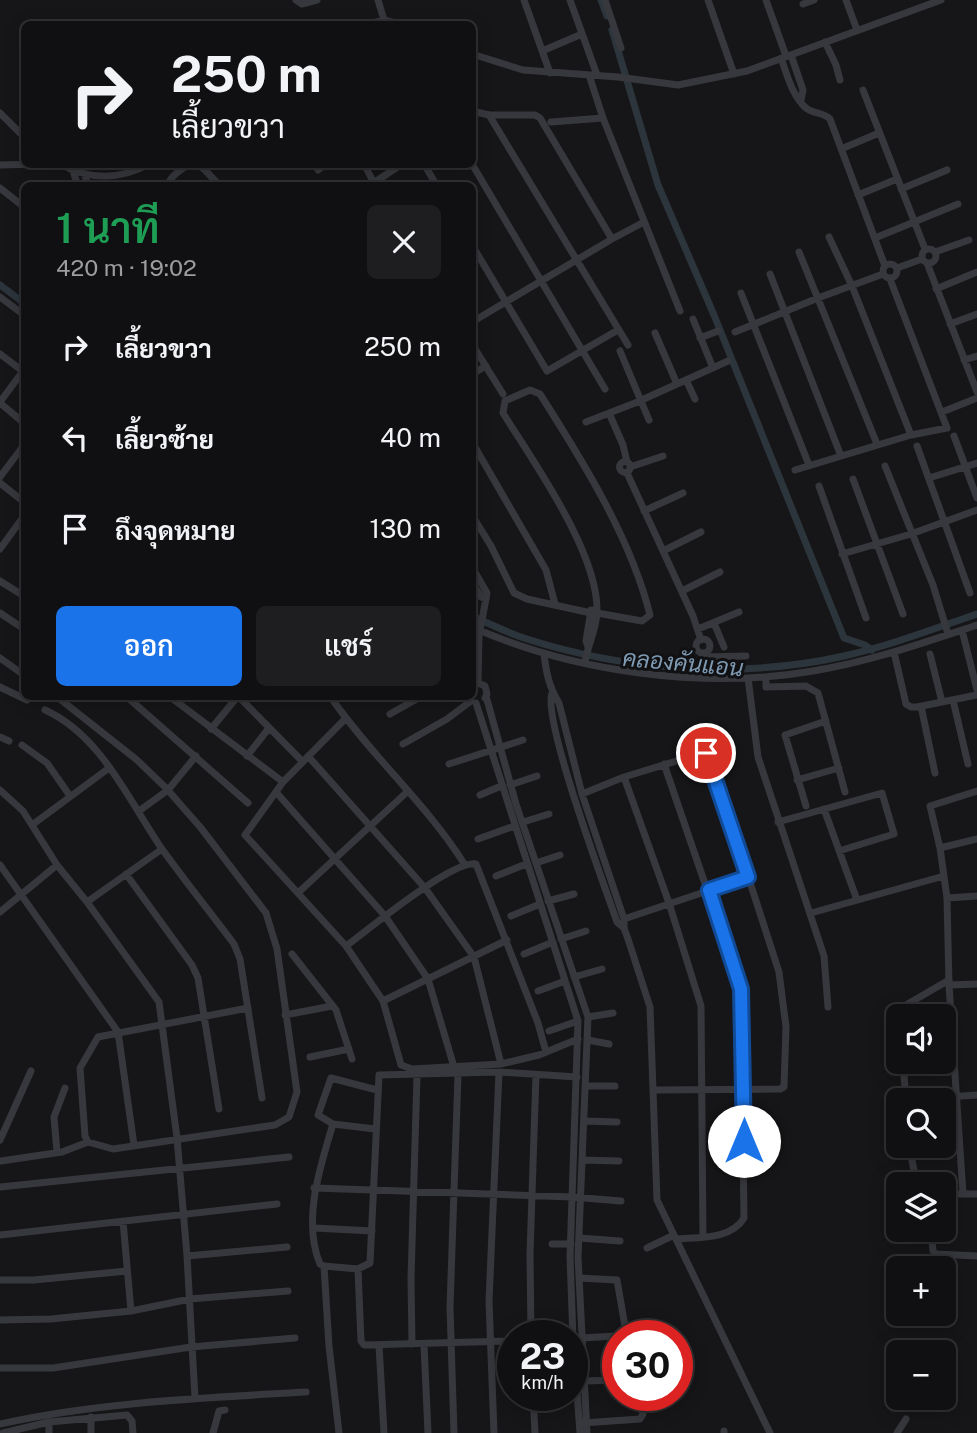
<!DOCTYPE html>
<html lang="th">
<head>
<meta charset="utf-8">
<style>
	body { margin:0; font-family:"Public Sans",Sarabun,sans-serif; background:#1e1e20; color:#f1f3f6; height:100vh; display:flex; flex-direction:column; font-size:26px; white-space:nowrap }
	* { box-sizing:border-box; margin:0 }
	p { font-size:23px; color:#9c9d9f }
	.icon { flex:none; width:38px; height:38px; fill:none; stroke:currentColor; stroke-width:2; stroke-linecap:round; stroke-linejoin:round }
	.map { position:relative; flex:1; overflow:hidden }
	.drawer { position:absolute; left:21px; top:182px; width:455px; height:518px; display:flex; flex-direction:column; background:#101012; border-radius:10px; box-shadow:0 4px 18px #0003,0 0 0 2px #303032 }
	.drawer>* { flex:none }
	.top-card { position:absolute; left:21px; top:21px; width:455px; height:147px; border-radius:10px; box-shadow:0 4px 18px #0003,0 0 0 2px #303032; background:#101012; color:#f1f3f6; overflow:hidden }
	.tools { position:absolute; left:886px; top:1004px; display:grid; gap:14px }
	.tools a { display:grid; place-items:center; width:70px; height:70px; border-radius:10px; background:#101012; box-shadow:0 4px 18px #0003,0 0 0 2px #303032; font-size:35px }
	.speed { position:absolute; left:497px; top:1320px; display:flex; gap:14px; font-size:35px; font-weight:700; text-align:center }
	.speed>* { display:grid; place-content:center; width:91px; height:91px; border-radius:50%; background:#101012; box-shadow:0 4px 18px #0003,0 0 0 2px #303032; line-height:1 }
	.speed small { font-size:18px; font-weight:400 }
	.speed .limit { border:10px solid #d22; background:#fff; color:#111 }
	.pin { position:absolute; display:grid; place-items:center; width:60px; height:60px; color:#fff; margin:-30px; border:4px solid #fff; border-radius:50%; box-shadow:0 2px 7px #0007 }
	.me { position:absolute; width:77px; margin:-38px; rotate:0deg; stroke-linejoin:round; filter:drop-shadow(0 0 5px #0008) }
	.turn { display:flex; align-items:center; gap:24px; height:147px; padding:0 35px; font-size:32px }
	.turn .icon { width:91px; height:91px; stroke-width:2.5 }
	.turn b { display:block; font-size:49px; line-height:60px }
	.round { display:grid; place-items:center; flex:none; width:74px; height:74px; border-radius:10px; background:#1e1e20 }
	.head { display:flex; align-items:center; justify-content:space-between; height:119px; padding:0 35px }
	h1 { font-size:42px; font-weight:600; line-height:52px; color:#1e9e55 }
	.action { display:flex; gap:14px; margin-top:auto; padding:14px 35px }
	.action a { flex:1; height:80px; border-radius:10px; background:#1a73e8; color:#fff; font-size:28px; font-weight:600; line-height:80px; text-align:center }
	.action a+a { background:#1e1e20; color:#f1f3f6 }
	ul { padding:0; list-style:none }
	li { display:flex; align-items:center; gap:21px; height:91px; padding:0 35px }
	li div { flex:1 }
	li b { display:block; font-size:26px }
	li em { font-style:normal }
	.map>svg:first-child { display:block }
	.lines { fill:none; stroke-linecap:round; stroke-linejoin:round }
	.canal { stroke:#2c353c; stroke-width:7 }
	.minor { stroke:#37383d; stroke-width:7 }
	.route-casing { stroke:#114b97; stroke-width:18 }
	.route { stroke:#1a73e8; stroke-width:12 }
	.labels { text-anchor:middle; stroke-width:6; stroke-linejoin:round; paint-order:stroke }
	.water-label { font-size:23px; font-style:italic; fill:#7f9bb3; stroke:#111113 }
</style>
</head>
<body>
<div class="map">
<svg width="977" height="1433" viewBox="0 0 977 1433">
	<rect width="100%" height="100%" fill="#161618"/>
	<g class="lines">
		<path class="canal" d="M 601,0 L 607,16
			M 612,30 L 658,185 L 714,315 L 844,638 L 865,645 L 872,650
			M 0,285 L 24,303
			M 472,616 C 490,624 508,633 527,639 C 627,671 741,679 844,656 C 889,646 933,629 977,614"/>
		<path class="minor" d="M 296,0 L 302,4 L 317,0
			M 378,0 L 384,20
			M 524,0 L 550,73
			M 570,0 L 597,75
			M 605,0 L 621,48
			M 708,0 L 734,74
			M 766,0 L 786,56
			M 846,0 L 857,30
			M 803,4 L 814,0
			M 369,24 L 384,20 L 399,24
			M 825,42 L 836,65 L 840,80
			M 542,51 L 582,34
			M 472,54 L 523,70 L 618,77 L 678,85 L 747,71 L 941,0
			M 791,55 L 803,90 L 801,100
			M 781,58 C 787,74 792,96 806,108 C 813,114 823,112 830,119 L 885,266
			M 589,75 L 603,118 L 680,311
			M 863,90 L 925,249
			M 472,111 L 489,115 L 535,115 L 540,118 L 612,239
			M 0,113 L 24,137
			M 489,115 L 628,345
			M 551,122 L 603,118
			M 841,149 L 879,133
			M 60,164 C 89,180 120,180 149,164
			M 196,164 L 204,169 L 220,186
			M 364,164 L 375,185
			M 424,164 L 437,186
			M 472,164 L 605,389
			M 0,165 L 40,164
			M 318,170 L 326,164
			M 73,171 L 78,186
			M 84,174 L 89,186
			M 168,186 C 169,177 182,168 190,164
			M 369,186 L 402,164
			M 0,188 L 24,207
			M 901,189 L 947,170
			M 858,195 L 897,179
			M 829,237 L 852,286 L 911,435
			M 875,238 L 958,204
			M 472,245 L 547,371 L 618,330
			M922 256a7 7 0 1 1 14 0a7 7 0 1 1-14 0Z
			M 799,252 L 877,444
			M 935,252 L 969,240
			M 927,263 L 977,392
			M883 271a7 7 0 1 1 14 0a7 7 0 1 1-14 0Z
			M 897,268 L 922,259
			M 770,274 L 841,456
			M 936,289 L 977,272
			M 741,293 L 809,465
			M 0,297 L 24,315
			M 693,319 L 713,368
			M 472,322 L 612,239 L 644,222
			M 950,324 L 977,314
			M 735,332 L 818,298 L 883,274
			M 655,333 L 677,384
			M 700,338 L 718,331
			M 472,344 L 503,394
			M 620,351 L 649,420
			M 0,354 L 24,372
			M 964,360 L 977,356
			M 472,374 L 486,366
			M 686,380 L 695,399
			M 0,402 L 23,371
			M 0,403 L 24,423
			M 942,412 L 977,398
			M 609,413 L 623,445 L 627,462
			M 586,422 L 635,403 L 728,361
			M 954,436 L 977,498
			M 472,442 L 546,570 L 555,604
			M 917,446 L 970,593
			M619.5 467a5.5 5.5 0 1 1 11 0a5.5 5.5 0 1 1-11 0Z
			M 885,466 L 933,585 L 948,634
			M 630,467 L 663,456
			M 795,470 L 911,435 L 947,428 L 890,279
			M 627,473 L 693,616 L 701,640
			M 0,477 L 24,445
			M 929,478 L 977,463
			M 853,479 L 903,614
			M 0,483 L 24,502
			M 819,486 L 866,618
			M 644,511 L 683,493
			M 472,515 L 491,546 L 514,593 L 527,599 L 591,613
			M 0,549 L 24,516
			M 663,551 L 701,532
			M 842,554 L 911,534 L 977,510
			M 472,567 L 487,593 L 479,636 L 478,683
			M 0,581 L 24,596
			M 472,583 L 481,597 L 486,599
			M 682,591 L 720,572
			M 0,613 L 24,629
			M 714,623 L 724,647
			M 472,627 C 573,672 704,690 813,671 C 869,662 923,643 977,625
			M 698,629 L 739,612
			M 962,630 L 977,690
			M696 646a7 7 0 1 1 14 0a7 7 0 1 1-14 0Z
			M 588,647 L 586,641 L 591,610
			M 472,649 L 479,636
			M 894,652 L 906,704 L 911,707 L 917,707 L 977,695
			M 544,654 C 546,672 549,687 559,703 L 582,794 L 624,919 L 624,928
			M 703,654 L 704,678
			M 930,654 L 942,702
			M 703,657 L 746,656
			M 0,658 L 24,675
			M 585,663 C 587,646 597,629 597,611 C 598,552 534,463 503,413 L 505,401 L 530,390 L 540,394 C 582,460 631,538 650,615 L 642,621 L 597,613
			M 766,677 L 766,687 L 806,686 L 818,693 L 845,792
			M 748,678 L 758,757 L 824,956 L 828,1007
			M 472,684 L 478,683 L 485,686 L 487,694 L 485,698
			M 0,687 L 27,700
			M 552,693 C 542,719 605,887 617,922 L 624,928 L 628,939 L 650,1007 L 657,1200 L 770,1433
			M 126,696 L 248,803
			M 169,696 L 283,782
			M 238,696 L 302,761
			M 330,696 C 371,756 427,804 465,865
			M 486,696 L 516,804 L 588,1017 L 578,1257 L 587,1433
			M 953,700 L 968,764
			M 476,703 L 578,1021 L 570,1257 L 573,1338 L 580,1433
			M 921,706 L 935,773
			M 45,710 C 101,735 129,801 162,849 C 185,881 210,912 234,944 L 240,959 L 262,1098
			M 390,714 L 422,696
			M 345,719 L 283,782 L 245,835 L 346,946 L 383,1001 L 401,1065 L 412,1069 L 501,1064 L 539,1055 L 578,1039
			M 211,729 L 238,696
			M 0,737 L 9,741
			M 403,744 L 447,719 L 471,701
			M 22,745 L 47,763 L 70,796
			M 247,756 L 269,728
			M 308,756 L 425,888 L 474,957 L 501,1064
			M 449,764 L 523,740
			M 664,764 L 741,989 L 744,1218 C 731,1240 698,1237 676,1239
			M 624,777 L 669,903 L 701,1006 L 703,1237
			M 797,780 L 839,768
			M 510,785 L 537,776
			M 0,790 L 23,811 L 57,865 L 87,902 L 159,1002 L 177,1138 L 187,1256 L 195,1398
			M 276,792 L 385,916 L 428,979 L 454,1067
			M 582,794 L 624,777 L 706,752 L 724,802 L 779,972 L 786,1027 L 784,1087 L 780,1089 L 654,1090
			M 480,795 L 501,786
			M 806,806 L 785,735 L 826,721
			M 824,809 L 857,900
			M 139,811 L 168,790 L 196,756
			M 523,822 L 549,814
			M 778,822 L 882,793 L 894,834 L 839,851
			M 32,825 L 109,768
			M 478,839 L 514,826
			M 940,848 L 977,839
			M 536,863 L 560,855
			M 0,865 L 118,1032 L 134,1145
			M 126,874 L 192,965 L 198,978 L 219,1109
			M 496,876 L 526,864
			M 299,892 L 408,791
			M 947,898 L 977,896
			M 548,901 L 574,894
			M 87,902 L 162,849
			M 0,912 L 57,865
			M 811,913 L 944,876
			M 511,916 L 540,904
			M 624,919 L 749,877
			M 561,939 L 586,931
			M 346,946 C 369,929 452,860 476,864 L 538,1023 L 546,1052
			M 292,954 L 336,1010 L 352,1059
			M 524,954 L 553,942
			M 574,977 L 602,969
			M 949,985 L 977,984
			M 538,991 L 565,981
			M 383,1001 L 507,940
			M 285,1015 L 332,1006
			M 588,1017 L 613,1013
			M 900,1017 L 901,1010 L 906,1005 L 949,980
			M 549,1031 L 578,1021
			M 588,1040 L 609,1044
			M 310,1057 L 349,1049
			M 903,1062 L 906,1101
			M 585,1086 L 615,1086
			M 906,1100 L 977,1095
			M 584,1121 L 617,1122
			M 333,1124 C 320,1167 302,1221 320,1264 L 324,1266 L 358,1269 L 370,1263 L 379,1075 L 499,1072 L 577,1077
			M 375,1129 L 333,1124 L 318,1115 L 331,1078 L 377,1090
			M 0,1140 L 31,1071
			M 88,1142 L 85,1136 L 80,1068 L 98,1037 L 248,1008
			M 909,1146 L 917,1185
			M 57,1152 L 54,1117 L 65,1088
			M 582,1160 L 619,1161
			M 1,1161 L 62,1152 L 88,1142 L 113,1149 L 275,1125 L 289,1117 L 297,1092 L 277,949 L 266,913 L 201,828 L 166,788 L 137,760 L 56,696
			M 0,1187 L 289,1157
			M 314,1188 L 572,1197 L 621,1201
			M 943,1194 L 977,1194
			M 963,1194 L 949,985 L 947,898 L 940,848 L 930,806 L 977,791
			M 123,1221 L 131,1311
			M 314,1228 L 372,1231
			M 931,1230 L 933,1251 L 936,1254 L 977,1256
			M 0,1235 L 277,1204
			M 579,1238 L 620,1241
			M 552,1244 L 571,1244
			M 647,1248 L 674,1235
			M 187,1256 L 287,1247
			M 324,1266 L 329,1346 L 339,1433
			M 358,1269 L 361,1341 L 364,1345 L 513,1341
			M 579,1278 L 617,1280 L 626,1332 L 621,1335
			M 0,1280 L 34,1280 L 127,1271
			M 0,1320 L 51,1319 L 131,1311 L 190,1299 L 288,1291
			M 531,1335 L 530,1254 L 536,1075
			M 580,1338 L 618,1336
			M 412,1344 L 411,1279 L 417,1076
			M 379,1345 L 384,1433
			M 424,1345 L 428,1433
			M 0,1368 L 53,1368 L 191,1347 L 295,1338
			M 584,1381 L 618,1380
			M 533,1395 L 535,1433
			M 91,1417 L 91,1433
			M 49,1422 L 49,1433
			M 583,1423 L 640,1419 L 643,1414 L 639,1395
			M 0,1424 C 100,1402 204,1398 306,1392
			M 724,1431 L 724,1433
			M 3,1433 L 49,1422 L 127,1415 L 132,1421 L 133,1433
			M 213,1433 L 219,1411 L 225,1410
			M 454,1433 L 450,1307 L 458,1075
			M 494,1433 L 489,1301 L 499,1072
			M 897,1433 L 906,1419"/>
	</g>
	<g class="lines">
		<g class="route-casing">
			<path id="route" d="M 706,753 L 748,877 L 709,890 L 741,989 L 744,1141"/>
		</g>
		<use href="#route" class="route"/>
	</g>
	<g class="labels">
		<g class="water-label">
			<text transform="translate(683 663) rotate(5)" y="8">คลองคันแอน</text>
		</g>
	</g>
</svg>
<div class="tools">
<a><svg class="icon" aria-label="sound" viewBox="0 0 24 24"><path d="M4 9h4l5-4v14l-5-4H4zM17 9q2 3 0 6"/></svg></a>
<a><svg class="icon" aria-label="search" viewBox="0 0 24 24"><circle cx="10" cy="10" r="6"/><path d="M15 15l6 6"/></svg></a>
<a><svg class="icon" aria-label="layers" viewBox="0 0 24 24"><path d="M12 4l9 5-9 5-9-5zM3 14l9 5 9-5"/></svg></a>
<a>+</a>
<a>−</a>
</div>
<div class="speed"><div>23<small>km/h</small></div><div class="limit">30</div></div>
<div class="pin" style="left:706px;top:753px;background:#d93025"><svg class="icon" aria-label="arrive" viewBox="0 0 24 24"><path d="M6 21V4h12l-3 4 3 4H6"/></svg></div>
<svg class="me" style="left:744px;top:1141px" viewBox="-20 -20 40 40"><circle r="19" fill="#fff"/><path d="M0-13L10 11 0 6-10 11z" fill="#1a73e8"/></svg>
<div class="top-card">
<div class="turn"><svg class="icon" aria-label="right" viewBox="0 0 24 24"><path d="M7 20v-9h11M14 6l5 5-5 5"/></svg><div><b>250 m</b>เลี้ยวขวา</div></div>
</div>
<section class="drawer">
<div class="head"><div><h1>1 นาที</h1><p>420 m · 19:02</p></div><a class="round"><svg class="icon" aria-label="close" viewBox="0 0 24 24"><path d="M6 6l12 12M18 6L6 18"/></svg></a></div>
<ul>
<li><svg class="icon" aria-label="right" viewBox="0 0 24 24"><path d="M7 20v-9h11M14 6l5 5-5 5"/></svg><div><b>เลี้ยวขวา</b></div><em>250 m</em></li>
<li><svg class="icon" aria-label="left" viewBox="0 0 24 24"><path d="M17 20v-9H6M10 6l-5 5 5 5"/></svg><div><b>เลี้ยวซ้าย</b></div><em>40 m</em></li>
<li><svg class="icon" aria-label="arrive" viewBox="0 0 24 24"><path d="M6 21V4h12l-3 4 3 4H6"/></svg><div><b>ถึงจุดหมาย</b></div><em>130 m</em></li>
</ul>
<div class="action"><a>ออก</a><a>แชร์</a></div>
</section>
</div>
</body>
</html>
